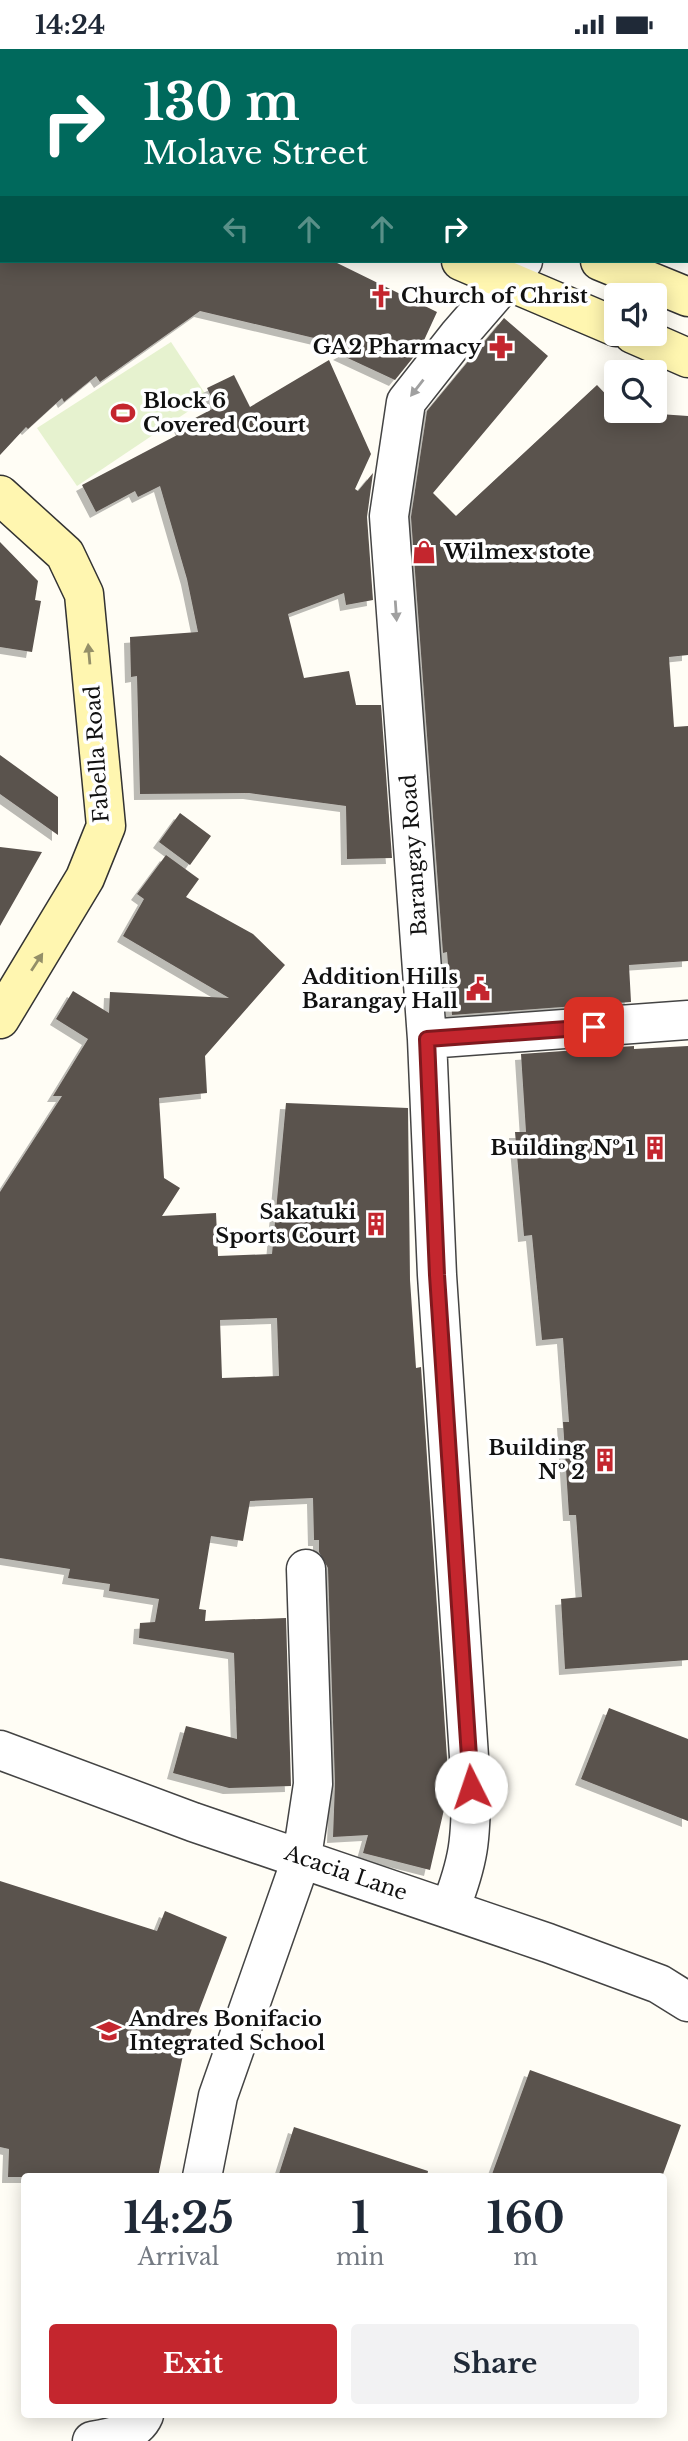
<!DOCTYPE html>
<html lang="en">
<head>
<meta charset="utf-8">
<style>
	body { margin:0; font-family:"Libre Baskerville",serif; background:#f2f2f3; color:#1f2937; height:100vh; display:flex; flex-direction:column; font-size:26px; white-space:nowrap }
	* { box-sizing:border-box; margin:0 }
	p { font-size:23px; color:#747a83 }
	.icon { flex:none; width:38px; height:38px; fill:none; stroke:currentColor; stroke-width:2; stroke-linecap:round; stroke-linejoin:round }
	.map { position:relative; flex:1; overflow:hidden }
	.side { position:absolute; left:21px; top:2124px; width:646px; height:245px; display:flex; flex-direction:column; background:#fff; border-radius:7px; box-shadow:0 4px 18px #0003 }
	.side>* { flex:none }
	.guide { position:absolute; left:0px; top:0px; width:690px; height:214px; box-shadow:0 4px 18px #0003; background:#00695c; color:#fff; overflow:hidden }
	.tools { position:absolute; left:604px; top:234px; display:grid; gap:14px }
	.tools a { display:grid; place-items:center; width:63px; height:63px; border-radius:7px; background:#fff; box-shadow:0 4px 18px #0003; font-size:35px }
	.pin { position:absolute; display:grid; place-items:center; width:60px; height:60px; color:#fff; margin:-30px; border-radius:14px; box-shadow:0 4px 10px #0006 }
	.me { position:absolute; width:77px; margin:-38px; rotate:356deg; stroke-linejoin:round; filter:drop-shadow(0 0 5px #0008) }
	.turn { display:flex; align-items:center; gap:24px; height:147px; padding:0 28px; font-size:32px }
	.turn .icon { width:91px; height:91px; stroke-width:2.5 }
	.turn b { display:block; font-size:49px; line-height:60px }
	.lanes { display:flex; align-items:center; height:66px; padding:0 28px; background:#0003; justify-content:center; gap:35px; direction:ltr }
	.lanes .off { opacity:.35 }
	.eta { display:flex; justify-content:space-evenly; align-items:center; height:119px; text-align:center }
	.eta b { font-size:42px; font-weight:700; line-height:49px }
	.primary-button { display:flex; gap:14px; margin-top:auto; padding:14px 28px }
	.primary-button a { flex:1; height:80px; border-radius:7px; background:#c4262e; color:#fff; font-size:28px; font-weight:700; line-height:80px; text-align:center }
	.primary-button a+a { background:#f2f2f3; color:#1f2937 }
	.status { display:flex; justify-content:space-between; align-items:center; height:49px; padding:0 35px; background:#fff; direction:ltr }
	.status svg { height:19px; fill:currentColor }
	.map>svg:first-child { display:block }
	.pitch { fill:#e6f2cf }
	.building { fill:#5a524d; fill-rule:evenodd; filter:url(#shadow) }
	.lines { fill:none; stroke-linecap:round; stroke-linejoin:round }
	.street-casing { stroke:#444; stroke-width:41 }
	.secondary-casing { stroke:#333; stroke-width:41 }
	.street { stroke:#fff; stroke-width:38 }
	.secondary { stroke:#fff6b0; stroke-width:38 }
	.oneway { fill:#a0a0a0 }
	.oneway2 { fill:#948f68 }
	.route-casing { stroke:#7f191e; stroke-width:18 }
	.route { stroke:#c4262e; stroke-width:12 }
	.labels { text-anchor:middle; stroke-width:7; stroke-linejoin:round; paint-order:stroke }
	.poi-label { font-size:21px; font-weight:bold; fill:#111; stroke:#fff; text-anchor:end }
	.street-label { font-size:21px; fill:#111; stroke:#fff }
</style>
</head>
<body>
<div class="status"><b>14:24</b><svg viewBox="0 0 49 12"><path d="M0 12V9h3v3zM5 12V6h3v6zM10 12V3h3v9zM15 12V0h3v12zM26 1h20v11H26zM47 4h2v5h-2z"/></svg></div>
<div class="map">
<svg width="688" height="2392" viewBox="0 0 688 2392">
	<defs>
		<filter id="shadow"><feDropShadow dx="-6" dy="6" stdDeviation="0" flood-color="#0004"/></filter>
	</defs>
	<rect width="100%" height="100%" fill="#fffdf5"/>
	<path class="pitch" d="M 171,293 L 208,349 L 77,437 L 37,379 Z"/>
	<path class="building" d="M 0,212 L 333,212 L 437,263 L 420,300 L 395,331 L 339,305 L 352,298 L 200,262 L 100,333 L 96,327 L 64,353 L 62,349 L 28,380 L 26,378 L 0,406 Z
		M 504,269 L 548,307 L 433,444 L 456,467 L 597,336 L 616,356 L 616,362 L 688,367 L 688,606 L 669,608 L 674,678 L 688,677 L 688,912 L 629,916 L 631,953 L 452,966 L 447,903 L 443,904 L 411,468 L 427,362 Z
		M 329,311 L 371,405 L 355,440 L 358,442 L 373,424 L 367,468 L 373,551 L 346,556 L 344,544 L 288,565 L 304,629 L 349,622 L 356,656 L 381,656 L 392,809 L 347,810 L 346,757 L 249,744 L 140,745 L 137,627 L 131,628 L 130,588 L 198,583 L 187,530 L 160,437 L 138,448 L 135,442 L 96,463 L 82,436 L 183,383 L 180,377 L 216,358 L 207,339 L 234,326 L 250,358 Z
		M 0,493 L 38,532 L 35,551 L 41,552 L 32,603 L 0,598 Z
		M 0,706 L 58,748 L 58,786 L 0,745 Z
		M 180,764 L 211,787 L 190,816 L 159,793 Z
		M 0,798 L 42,803 L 0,877 Z
		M 166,806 L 199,830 L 186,848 L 253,885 L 285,916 L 205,1007 L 207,1044 L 159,1049 L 164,1129 L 180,1139 L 162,1167 L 216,1164 L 218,1207 L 272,1205 L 286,1054 L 408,1059 L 410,1231 L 416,1319 L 421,1318 L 449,1739 L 430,1821 L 363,1804 L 368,1786 L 333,1788 L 335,1734 L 328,1519 L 319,1503 L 319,1491 L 314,1491 L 313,1449 L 250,1452 L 243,1492 L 211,1487 L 199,1560 L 206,1561 L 205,1572 L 286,1569 L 291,1737 L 229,1739 L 173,1724 L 186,1677 L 237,1690 L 234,1604 L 139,1589 L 140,1574 L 155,1573 L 159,1550 L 109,1542 L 110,1535 L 68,1529 L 70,1520 L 0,1509 L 0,1143 L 62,1047 L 53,1047 L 88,990 L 56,970 L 73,942 L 109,964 L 110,943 L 229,949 L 123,887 L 144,850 L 137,845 ZM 277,1269 L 279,1327 L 222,1329 L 220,1271 Z
		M 634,997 L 634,1000 L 688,997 L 688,1611 L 565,1620 L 561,1550 L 582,1548 L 576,1466 L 569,1466 L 563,1373 L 569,1373 L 563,1289 L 542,1291 L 532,1186 L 524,1187 L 515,1083 L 526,1083 L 521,1005 Z
		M 609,1659 L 688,1690 L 688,1772 L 581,1730 Z
		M 0,1832 L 157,1882 L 165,1862 L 227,1888 L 184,2001 L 158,2128 L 8,2128 L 9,2100 L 0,2098 Z
		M 530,2021 L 681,2076 L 662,2128 L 491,2128 Z
		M 294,2078 L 428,2122 L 427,2128 L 278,2128 Z"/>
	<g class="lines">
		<g class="street-casing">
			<path id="street" d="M 427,990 L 688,971
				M 0,1701 L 193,1773 L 548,1894 L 659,1935 L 688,1953
				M 450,1860 C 469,1811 471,1791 471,1738 L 437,1226 L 427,990 L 389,467 L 406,353 L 458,287 L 523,212
				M 202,2128 L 218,2047 L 302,1808 L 313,1735 L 306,1520
				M 92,2392 C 110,2389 136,2385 144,2366"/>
		</g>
		<g class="secondary-casing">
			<path id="secondary" d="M 98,0 L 102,2
				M 0,27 L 2,28
				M 461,212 L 616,278
				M 600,212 L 688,248
				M 633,285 L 688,309
				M 0,446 L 65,505 L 84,545 L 106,777 L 85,829 L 0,970"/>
		</g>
		<use href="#street" class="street"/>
		<use href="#secondary" class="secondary"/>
	</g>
	<defs><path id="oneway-solid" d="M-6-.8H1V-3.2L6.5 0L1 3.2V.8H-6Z" transform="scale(1.75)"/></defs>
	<g class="oneway">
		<use href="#oneway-solid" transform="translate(417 339) rotate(128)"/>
		<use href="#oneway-solid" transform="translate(396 562) rotate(86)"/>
	</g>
	<g class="oneway2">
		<use href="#oneway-solid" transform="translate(89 605) rotate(-95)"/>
		<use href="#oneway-solid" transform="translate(37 913) rotate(-57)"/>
	</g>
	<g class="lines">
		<g class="route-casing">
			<path id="route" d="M 471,1738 L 437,1226 L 427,990 L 594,978"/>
		</g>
		<use href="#route" class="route"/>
	</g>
	<defs>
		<g id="church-bare" transform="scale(1.89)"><path d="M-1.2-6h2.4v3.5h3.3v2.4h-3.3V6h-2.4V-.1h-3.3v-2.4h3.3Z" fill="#c4262e" stroke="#fff" stroke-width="2.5" paint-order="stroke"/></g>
		<g id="pharmacy-bare" transform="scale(1.89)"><path d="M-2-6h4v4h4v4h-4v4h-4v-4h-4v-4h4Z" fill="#c4262e" stroke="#fff" stroke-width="2.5" paint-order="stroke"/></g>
		<g id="stadium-bare" transform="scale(1.89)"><path d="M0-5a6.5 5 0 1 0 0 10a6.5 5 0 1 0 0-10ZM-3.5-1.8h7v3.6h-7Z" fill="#c4262e" stroke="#fff" stroke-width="2.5" paint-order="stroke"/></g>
		<g id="shop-bare" transform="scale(1.89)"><path d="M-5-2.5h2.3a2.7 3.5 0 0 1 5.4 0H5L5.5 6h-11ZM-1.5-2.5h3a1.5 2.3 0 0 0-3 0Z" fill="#c4262e" stroke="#fff" stroke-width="2.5" paint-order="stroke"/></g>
		<g id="civic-bare" transform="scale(1.89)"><path d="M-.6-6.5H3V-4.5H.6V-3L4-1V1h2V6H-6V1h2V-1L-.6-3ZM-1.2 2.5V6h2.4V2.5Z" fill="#c4262e" stroke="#fff" stroke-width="2.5" paint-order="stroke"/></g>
		<g id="building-bare" transform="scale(1.89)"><path d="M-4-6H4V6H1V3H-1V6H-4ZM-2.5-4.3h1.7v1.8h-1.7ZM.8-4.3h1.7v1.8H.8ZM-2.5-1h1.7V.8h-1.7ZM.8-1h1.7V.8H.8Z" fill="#c4262e" stroke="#fff" stroke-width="2.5" paint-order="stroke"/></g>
		<g id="school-bare" transform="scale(1.89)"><path d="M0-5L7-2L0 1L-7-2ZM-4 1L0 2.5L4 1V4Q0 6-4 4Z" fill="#c4262e" stroke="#fff" stroke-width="2.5" paint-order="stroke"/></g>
	</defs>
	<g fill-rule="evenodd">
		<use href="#church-bare" x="381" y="247"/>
		<use href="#pharmacy-bare" x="501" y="298"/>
		<use href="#stadium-bare" x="123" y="364"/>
		<use href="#shop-bare" x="424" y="503"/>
		<use href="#civic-bare" x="478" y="940"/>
		<use href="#building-bare" x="655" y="1099"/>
		<use href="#building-bare" x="376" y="1175"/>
		<use href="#building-bare" x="605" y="1411"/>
		<use href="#school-bare" x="109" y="1982"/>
	</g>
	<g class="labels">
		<g class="poi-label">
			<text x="401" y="254" text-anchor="start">Church of Christ</text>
			<text x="481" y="305">GA2 Pharmacy</text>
			<text x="143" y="359" text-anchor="start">Block 6<tspan x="143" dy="24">Covered Court</tspan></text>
			<text x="444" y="510" text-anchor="start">Wilmex stote</text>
			<text x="458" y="935">Addition Hills<tspan x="458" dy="24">Barangay Hall</tspan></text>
			<text x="635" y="1106">Building № 1</text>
			<text x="356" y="1170">Sakatuki<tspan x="356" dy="24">Sports Court</tspan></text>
			<text x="585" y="1406">Building<tspan x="585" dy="24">№ 2</tspan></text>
			<text x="129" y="1977" text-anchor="start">Andres Bonifacio<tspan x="129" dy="24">Integrated School</tspan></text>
		</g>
		<g class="street-label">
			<text transform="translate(97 705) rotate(-94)" y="7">Fabella Road</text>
			<text transform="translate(414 806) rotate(-94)" y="7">Barangay Road</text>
			<text transform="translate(346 1824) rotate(19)" y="7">Acacia Lane</text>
		</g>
	</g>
</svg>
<div class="tools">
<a><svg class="icon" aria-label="sound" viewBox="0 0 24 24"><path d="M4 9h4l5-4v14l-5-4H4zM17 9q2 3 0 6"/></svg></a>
<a><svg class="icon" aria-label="search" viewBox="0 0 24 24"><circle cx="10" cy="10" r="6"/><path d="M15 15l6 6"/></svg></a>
</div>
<div class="pin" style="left:594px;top:978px;background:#d93025"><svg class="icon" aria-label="arrive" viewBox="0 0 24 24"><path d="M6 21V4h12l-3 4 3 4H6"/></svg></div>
<svg class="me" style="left:471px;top:1738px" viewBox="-20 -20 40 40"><circle r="19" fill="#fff"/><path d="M0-13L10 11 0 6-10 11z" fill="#c4262e"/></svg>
<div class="guide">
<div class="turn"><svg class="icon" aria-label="right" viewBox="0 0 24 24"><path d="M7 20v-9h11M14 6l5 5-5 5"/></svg><div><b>130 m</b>Molave Street</div></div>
<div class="lanes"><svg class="icon off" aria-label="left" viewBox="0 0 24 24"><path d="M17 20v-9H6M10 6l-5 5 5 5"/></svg><svg class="icon off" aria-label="ahead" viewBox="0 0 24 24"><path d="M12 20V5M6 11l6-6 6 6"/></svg><svg class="icon off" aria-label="ahead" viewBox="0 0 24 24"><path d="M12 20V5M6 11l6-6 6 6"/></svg><svg class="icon" aria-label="right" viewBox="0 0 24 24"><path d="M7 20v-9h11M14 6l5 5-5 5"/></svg></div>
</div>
<section class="side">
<div class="eta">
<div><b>14:25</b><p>Arrival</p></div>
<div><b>1</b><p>min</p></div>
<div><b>160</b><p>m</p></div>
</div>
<div class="primary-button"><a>Exit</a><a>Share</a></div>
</section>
</div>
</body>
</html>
